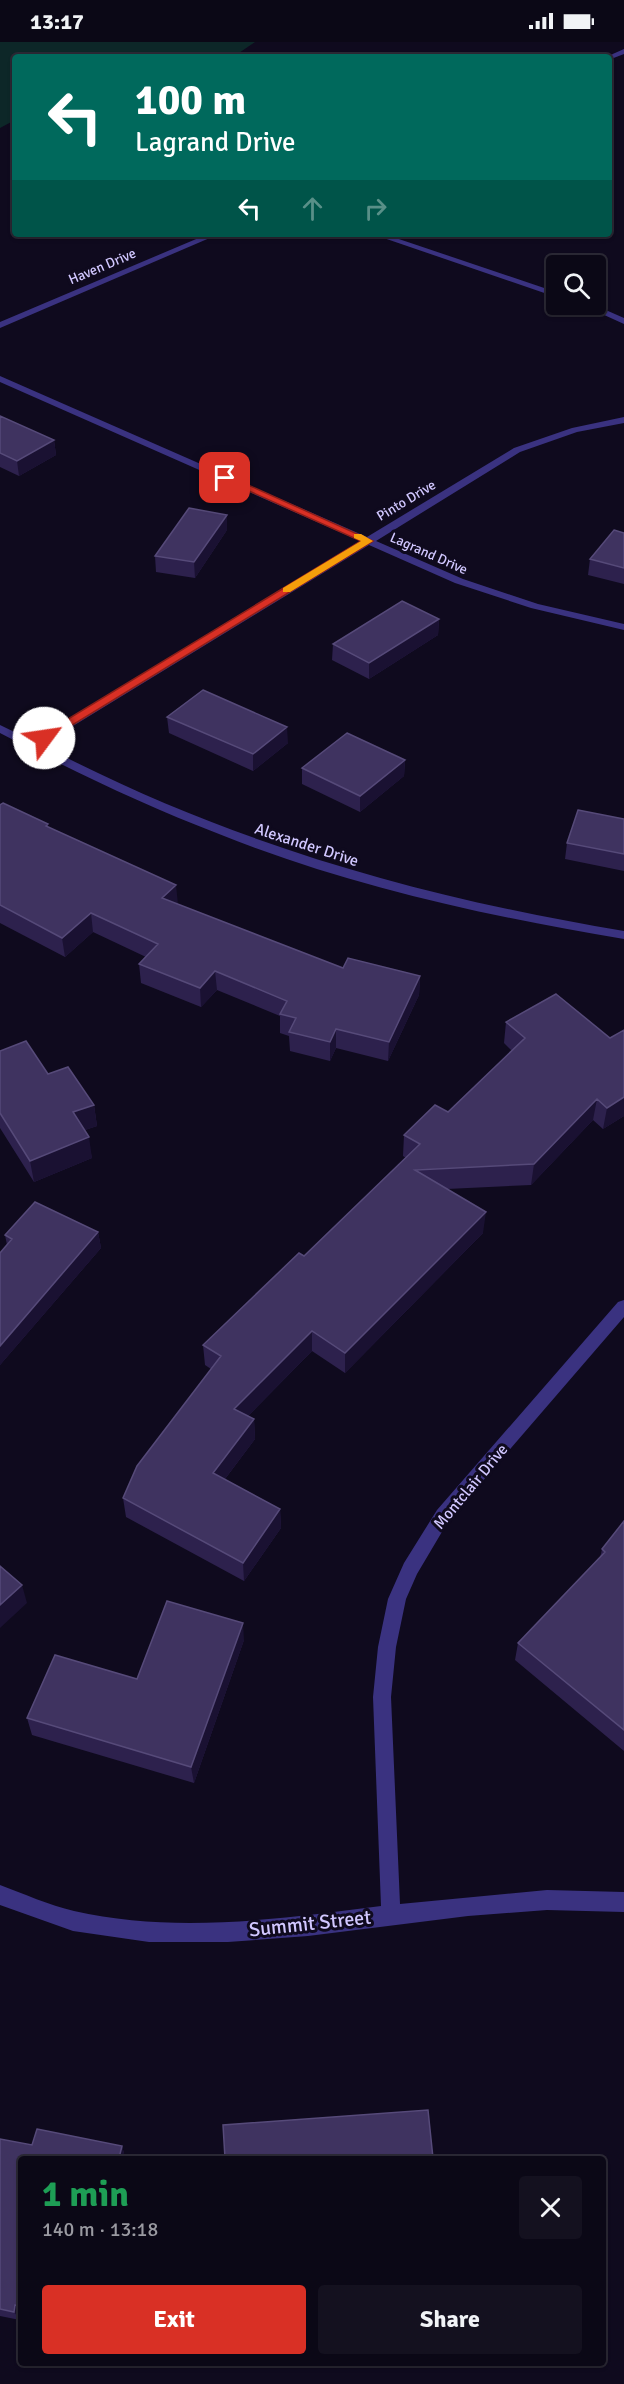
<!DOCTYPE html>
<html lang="en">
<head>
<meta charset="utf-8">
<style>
	body { margin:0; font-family:Signika,sans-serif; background:#14111f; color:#f1f3f6; height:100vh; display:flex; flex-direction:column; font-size:22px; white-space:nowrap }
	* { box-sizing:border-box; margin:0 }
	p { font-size:20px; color:#9a9aa1 }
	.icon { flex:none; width:33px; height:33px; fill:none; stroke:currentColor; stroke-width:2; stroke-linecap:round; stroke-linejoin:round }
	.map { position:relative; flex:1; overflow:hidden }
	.side { position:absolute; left:18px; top:2114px; width:588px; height:210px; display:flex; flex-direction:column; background:#0b0816; border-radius:6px; box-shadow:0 2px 4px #0004,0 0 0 2px #2b2935 }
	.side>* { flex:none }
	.hud { position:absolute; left:12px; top:12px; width:600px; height:183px; border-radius:6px; box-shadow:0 2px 4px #0004,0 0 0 2px #2b2935; background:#00695c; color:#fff; overflow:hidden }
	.controls { position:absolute; left:546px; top:213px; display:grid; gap:12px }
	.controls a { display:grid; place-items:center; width:60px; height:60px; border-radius:6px; background:#0b0816; box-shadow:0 2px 4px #0004,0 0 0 2px #2b2935; font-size:30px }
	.pin { position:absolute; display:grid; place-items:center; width:51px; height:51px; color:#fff; margin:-26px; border-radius:12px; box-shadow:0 3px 9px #0006 }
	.me { position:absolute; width:66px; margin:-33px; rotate:59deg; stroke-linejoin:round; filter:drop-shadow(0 0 4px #0008) }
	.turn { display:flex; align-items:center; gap:21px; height:126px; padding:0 24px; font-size:27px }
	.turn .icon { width:78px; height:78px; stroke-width:2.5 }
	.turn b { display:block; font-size:42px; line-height:51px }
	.lanes { display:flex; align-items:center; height:57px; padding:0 24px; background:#0003; justify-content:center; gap:30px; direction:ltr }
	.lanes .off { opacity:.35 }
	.round { display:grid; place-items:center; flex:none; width:63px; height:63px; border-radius:6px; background:#14111f }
	.overview { display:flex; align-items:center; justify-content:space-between; height:102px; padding:0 24px }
	h1 { font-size:36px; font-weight:700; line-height:45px; color:#1e9e55 }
	.button { display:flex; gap:12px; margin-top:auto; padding:12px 24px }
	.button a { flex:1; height:69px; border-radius:6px; background:#d93025; color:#fff; font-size:24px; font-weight:700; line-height:69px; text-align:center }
	.button a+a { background:#14111f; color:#f1f3f6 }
	.status { display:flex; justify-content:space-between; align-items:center; height:42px; padding:0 30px; background:#0b0816; direction:ltr }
	.status svg { height:16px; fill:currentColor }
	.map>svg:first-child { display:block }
	.green { fill:#0d2728 }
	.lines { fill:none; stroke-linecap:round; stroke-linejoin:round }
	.minor { fill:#3a3280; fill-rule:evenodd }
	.wall { fill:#2d214d }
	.shaded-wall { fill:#1a1132 }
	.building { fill:#3f3360; stroke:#564a79; stroke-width:1.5 }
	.route { fill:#d93025; stroke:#8d1f18; stroke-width:1.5 }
	.slow { fill:#f59e0b }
	.labels { text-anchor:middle; stroke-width:6; stroke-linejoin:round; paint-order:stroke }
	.far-street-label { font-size:14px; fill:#d1c7ff; stroke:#0f0a1e }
	.street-label { font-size:16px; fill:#d1c7ff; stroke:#0f0a1e }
	.near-street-label { font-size:20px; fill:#d1c7ff; stroke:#0f0a1e }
</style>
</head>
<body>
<div class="status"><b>13:17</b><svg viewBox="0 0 49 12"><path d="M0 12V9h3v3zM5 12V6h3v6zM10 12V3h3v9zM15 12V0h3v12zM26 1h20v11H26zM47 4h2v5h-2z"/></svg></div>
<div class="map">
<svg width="624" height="2342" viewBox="0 0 624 2342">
	<rect width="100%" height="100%" fill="#0f0a1e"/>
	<path class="green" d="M 0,0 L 255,0 L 233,15 L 15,15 L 15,78 L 0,86 Z"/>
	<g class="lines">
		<path class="minor" d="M 624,7 L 624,12 L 611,17 L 606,15 Z
			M 208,192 L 219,192 L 0,286 L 0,280 Z
			M 372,192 L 384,192 L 556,250 L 556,255 Z
			M 580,262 L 592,262 L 624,276 L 624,282 Z
			M 0,334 L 367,495 L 514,406 L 572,386 L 624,375 L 624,381 L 577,390 L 520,410 L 376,499 L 463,537 L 538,562 L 624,582 L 624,588 L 531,566 L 455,541 L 369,503 L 42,703 C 226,800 419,855 624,889 L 624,897 C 486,874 349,844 219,792 C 143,763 71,728 0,691 L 0,683 L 33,699 L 360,499 L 0,340 Z
			M 624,1258 L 624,1275 L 449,1478 L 417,1532 L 406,1557 L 396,1605 L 391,1655 L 400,1862 L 547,1848 L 624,1850 L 624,1870 L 547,1868 L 468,1874 L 308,1894 L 228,1900 L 149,1900 L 73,1889 L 0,1863 L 0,1843 C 24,1852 49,1863 74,1869 C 175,1892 280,1877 381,1864 L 373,1655 L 378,1605 L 388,1557 L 404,1521 L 437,1468 L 618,1260 Z"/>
	</g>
	<path class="wall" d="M 0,374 L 54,398 L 56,413 L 19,434 L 0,425 Z
		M 227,488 L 195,536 L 156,530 L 155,514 Z
		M 624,491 L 624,542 L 588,533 L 590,517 Z
		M 439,577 L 438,593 L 369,637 L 332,618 L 333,602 Z
		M 167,675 L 288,701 L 253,729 L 169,691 Z
		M 405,718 L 404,734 L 360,770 L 302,742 L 302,726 Z
		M 0,763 L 48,782 L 48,785 L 177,862 L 343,926 L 420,934 L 419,953 L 388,1019 L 336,1006 L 330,1019 L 290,1009 L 289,994 L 280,991 L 280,974 L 217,948 L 201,965 L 141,941 L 139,922 L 146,915 L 93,890 L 65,915 L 0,881 Z
		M 624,777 L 624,829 L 565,817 L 567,801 Z
		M 506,980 L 610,996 L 624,988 L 624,1074 L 603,1087 L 593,1078 L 531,1143 L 447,1147 L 483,1191 L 345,1331 L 312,1309 L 248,1374 L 254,1377 L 255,1397 L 225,1437 L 280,1467 L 281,1486 L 244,1539 L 126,1475 L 123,1456 L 211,1327 L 205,1323 L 203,1303 L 304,1214 L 406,1116 L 403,1114 L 404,1093 L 448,1070 L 512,1009 L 504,1001 Z
		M 0,1009 L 48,1032 L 94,1063 L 97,1084 L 85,1088 L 92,1116 L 34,1140 L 0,1086 Z
		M 98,1190 L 101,1206 L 0,1323 L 0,1211 L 7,1203 L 5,1193 Z
		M 624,1479 L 624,1709 L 515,1618 L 518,1601 L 600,1516 L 602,1507 Z
		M 244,1598 L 194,1741 L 32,1693 L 27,1676 Z
		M 0,2097 L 32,2103 L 122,2104 L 125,2115 L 125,2116 L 21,2116 L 21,2273 L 20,2278 L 0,2274 Z"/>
	<path class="shaded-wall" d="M 54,398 L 56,413 L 19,434 L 17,419 Z
		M 227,473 L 227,488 L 195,536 L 194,520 Z
		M 439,577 L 438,593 L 369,637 L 369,621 Z
		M 287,685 L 288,701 L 253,729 L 253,712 Z
		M 405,718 L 404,734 L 360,770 L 360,754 Z
		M 176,843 L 178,862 L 162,856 Z
		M 91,871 L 93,890 L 65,915 L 62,896 Z
		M 215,929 L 217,948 L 201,965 L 200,946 Z
		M 420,934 L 419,953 L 388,1019 L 389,1000 Z
		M 336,987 L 336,1006 L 330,1019 L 330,1000 Z
		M 624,1055 L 624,1074 L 603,1087 L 607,1066 Z
		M 597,1057 L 593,1078 L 531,1143 L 534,1122 Z
		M 94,1063 L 97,1084 L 76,1091 L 73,1070 Z
		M 89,1095 L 92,1116 L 34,1140 L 30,1119 Z
		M 486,1170 L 483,1191 L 345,1331 L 345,1311 Z
		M 98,1190 L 101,1206 L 0,1323 L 0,1304 Z
		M 312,1289 L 312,1309 L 235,1387 L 234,1367 Z
		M 254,1377 L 255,1397 L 215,1450 L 213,1431 Z
		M 280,1467 L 281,1486 L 244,1539 L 243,1521 Z
		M 22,1543 L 27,1561 L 0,1586 L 0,1563 Z
		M 243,1581 L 244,1598 L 194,1741 L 191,1725 Z
		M 122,2104 L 125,2115 L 125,2116 L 119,2116 Z
		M 15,2263 L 21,2270 L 20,2278 L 14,2270 Z"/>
	<path class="building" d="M 0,374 L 54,398 L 17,419 L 0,411 Z
		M 189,466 L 227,473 L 194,520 L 155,514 Z
		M 614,488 L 624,491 L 624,526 L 590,517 Z
		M 402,559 L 439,577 L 369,621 L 333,602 Z
		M 203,648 L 287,685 L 253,712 L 167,675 Z
		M 347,691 L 405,718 L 360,754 L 302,726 Z
		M 3,761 L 48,782 L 46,784 L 176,843 L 162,856 L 343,926 L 348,916 L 420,934 L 389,1000 L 336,987 L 330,1000 L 289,990 L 296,976 L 280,972 L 287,959 L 215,929 L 200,946 L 139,922 L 158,902 L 91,871 L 62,896 L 0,863 L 0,763 Z
		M 578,768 L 624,777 L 624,812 L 567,801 Z
		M 556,952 L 610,996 L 624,988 L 624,1055 L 607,1066 L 597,1057 L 534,1122 L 415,1128 L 486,1170 L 345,1311 L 312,1289 L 234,1367 L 254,1377 L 213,1431 L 280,1467 L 243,1521 L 123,1456 L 137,1424 L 221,1314 L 203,1303 L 299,1211 L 304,1214 L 420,1102 L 404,1093 L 435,1063 L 448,1070 L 525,996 L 506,980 Z
		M 26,999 L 48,1032 L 68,1025 L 94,1063 L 73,1070 L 89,1095 L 30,1119 L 0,1071 L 0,1009 Z
		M 35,1160 L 98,1190 L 0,1304 L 0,1211 L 12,1197 L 5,1193 Z
		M 624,1479 L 624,1688 L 518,1601 L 605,1510 L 602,1507 Z
		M 0,1524 L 22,1543 L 0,1563 Z
		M 167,1559 L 243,1581 L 191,1725 L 27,1676 L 55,1613 L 137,1637 Z
		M 428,2068 L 433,2116 L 225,2116 L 223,2083 Z
		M 37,2087 L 122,2104 L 119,2116 L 21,2116 L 21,2264 L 15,2263 L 14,2270 L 0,2267 L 0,2097 L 32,2103 Z"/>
	<path class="route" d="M 222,434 L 228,434 L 373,499 L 48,698 L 40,698 L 40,694 L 361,499 L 222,437 Z"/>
	<path class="slow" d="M 354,492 L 361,492 L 373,499 L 290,550 L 283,550 L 283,546 L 361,499 L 354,496 Z"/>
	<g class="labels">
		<g class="far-street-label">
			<text transform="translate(102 224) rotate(-23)" y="5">Haven Drive</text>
			<text transform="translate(406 458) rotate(-31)" y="5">Pinto Drive</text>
			<text transform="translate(429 511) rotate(24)" y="5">Lagrand Drive</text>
		</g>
		<g class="street-label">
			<text transform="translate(307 802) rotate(18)" y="6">Alexander Drive</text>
			<text transform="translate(470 1444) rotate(-50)" y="6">Montclair Drive</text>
		</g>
		<g class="near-street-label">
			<text transform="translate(310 1881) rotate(-6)" y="7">Summit Street</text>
		</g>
	</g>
</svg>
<div class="controls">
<a><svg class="icon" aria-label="search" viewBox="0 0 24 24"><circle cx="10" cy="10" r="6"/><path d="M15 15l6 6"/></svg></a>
</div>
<div class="pin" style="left:225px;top:436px;background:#d93025"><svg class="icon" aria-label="arrive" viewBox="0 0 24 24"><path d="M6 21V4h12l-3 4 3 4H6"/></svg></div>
<svg class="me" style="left:44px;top:696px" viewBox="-20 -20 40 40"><circle r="19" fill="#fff"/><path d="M0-13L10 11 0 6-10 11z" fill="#d93025"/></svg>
<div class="hud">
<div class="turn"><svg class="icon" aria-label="left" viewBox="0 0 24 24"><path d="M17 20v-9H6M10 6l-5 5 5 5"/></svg><div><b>100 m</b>Lagrand Drive</div></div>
<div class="lanes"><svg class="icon" aria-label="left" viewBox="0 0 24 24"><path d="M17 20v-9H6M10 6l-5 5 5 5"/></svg><svg class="icon off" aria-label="ahead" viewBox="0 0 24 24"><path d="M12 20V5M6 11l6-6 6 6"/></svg><svg class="icon off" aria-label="right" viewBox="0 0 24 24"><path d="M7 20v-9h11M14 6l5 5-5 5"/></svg></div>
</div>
<section class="side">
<div class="overview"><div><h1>1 min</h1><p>140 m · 13:18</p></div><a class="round"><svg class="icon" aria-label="close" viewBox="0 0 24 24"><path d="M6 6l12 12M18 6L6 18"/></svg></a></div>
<div class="button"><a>Exit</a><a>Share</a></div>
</section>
</div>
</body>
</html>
